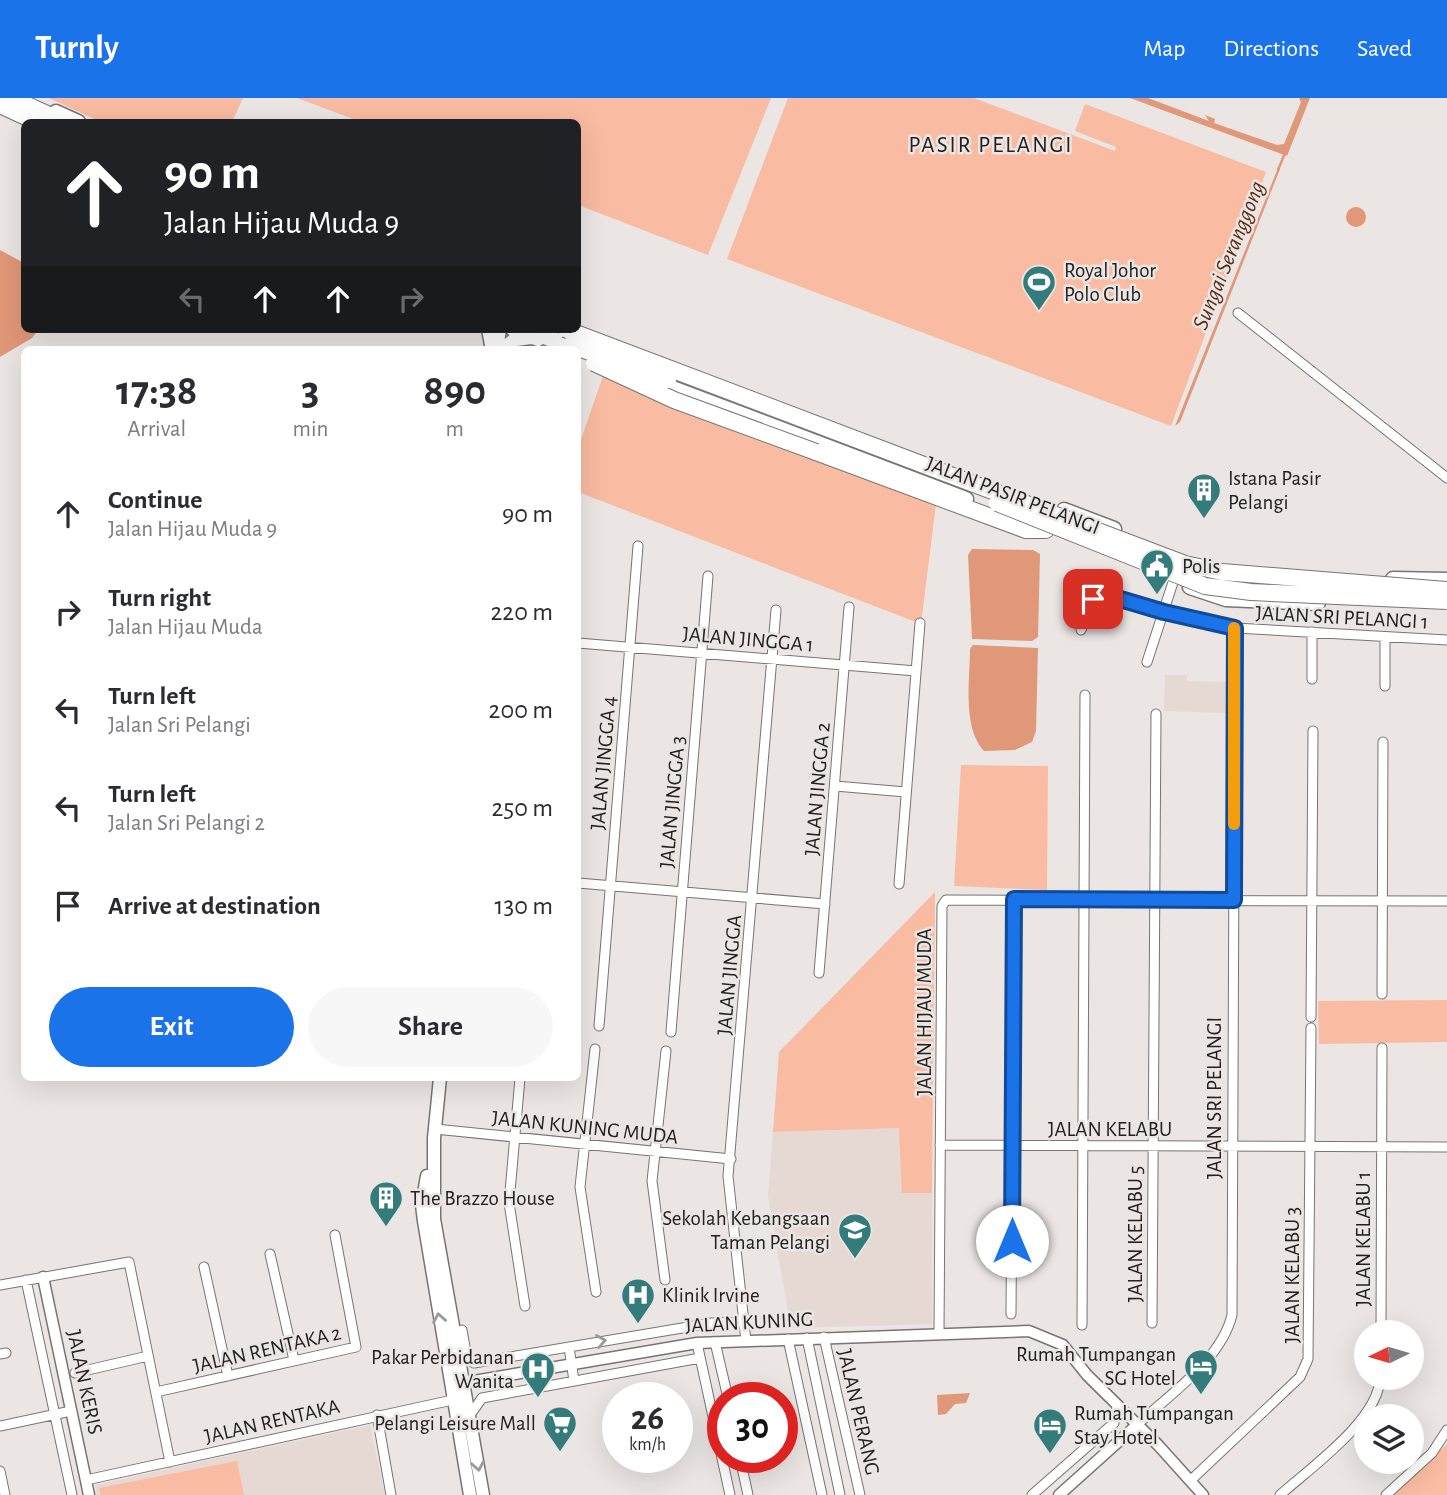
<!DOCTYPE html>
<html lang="en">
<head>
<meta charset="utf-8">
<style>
	body { margin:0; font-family:"Alegreya Sans",sans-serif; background:#f7f7f7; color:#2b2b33; height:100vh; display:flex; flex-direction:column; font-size:26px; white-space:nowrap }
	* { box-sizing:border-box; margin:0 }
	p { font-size:23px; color:#7c7c81 }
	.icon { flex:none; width:38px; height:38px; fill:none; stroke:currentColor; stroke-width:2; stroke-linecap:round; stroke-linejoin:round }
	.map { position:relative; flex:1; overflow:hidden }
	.panel { position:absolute; left:21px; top:248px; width:560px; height:735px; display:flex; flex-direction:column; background:#fff; border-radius:10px; box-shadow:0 7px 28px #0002 }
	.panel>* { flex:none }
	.top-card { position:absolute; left:21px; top:21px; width:560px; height:214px; border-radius:10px; box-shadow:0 7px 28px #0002; background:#202124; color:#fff; overflow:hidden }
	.needle { width:46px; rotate:265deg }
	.fabs { position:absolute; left:1354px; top:1222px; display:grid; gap:14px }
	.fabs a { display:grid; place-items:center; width:70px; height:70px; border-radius:50%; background:#fff; box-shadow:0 7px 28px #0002; font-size:35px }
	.speed { position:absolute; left:602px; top:1284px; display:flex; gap:14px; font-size:35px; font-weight:700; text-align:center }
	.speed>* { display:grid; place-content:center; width:91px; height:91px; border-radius:50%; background:#fff; box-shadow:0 7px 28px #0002; line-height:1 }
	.speed small { font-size:18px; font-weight:400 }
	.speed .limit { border:10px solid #d22; background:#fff; color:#111 }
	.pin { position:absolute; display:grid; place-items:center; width:60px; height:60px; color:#fff; margin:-30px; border-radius:14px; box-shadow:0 4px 10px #0006 }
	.me { position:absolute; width:77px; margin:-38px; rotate:0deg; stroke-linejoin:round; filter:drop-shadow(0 0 5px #0008) }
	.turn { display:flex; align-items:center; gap:24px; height:147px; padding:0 28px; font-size:32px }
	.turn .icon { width:91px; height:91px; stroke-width:2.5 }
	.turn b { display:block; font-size:49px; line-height:60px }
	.lanes { display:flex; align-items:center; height:66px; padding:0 28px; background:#0003; justify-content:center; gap:35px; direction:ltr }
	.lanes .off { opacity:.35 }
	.eta { display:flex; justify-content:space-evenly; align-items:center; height:119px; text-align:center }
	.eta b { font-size:42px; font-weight:700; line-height:49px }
	.cta { display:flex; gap:14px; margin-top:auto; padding:14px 28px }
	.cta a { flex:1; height:80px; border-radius:42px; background:#1a73e8; color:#fff; font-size:28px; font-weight:700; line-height:80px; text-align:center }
	.cta a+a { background:#f7f7f7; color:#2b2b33 }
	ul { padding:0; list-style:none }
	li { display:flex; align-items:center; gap:21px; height:98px; padding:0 28px }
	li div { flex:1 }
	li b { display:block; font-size:26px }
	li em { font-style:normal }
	header { display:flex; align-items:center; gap:42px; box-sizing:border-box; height:98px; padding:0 35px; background:#1a73e8; color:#fff }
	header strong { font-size:33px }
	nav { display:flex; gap:38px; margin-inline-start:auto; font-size:24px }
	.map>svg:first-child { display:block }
	.built { fill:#e6d8d3 }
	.green { fill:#f9bba1 }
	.water { fill:#e09878 }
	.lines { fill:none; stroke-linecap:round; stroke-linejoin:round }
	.stream { stroke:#e09878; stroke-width:2.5 }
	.minor-casing { stroke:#787472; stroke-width:11 }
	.tertiary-casing { stroke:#787472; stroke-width:13 }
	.secondary-casing { stroke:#787472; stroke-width:15 }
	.primary-casing { stroke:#787472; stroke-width:17 }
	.motorway-casing { stroke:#787472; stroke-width:18 }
	.minor { stroke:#fff; stroke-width:9 }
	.tertiary { stroke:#fff; stroke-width:10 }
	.secondary { stroke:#fff; stroke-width:12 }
	.primary { stroke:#fff; stroke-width:14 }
	.motorway { stroke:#fff; stroke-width:16 }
	.motorway-bridge-casing { stroke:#787472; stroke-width:18; stroke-linecap:butt }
	.motorway-bridge { stroke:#fff; stroke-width:16 }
	.oneway { stroke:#9c9b9b }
	.route-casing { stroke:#114b97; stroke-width:18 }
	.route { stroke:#1a73e8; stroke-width:12 }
	.slow { stroke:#f59e0b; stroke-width:12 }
	.labels { text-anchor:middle; stroke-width:5; stroke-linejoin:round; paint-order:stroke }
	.poi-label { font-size:21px; fill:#222020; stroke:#ebe6e3; text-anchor:start }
	.street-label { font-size:21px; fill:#222020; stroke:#ebe6e3 }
	.neighbourhood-label { font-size:23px; letter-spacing:2px; fill:#222020; stroke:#ebe6e3 }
	.water-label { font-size:23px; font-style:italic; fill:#582a13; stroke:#ebe6e3 }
</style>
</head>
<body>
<header>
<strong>Turnly</strong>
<nav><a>Map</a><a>Directions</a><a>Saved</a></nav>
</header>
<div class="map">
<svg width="1447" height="1397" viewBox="0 0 1447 1397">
	<rect width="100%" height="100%" fill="#ebe6e3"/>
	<path class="built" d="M 1165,577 L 1187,577 L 1187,583 L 1227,584 L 1226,615 L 1164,613 Z
		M 932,1029 L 932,1226 L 791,1230 L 768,1098 L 773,1034 Z
		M 370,1327 L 385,1397 L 97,1397 L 95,1387 Z"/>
	<path class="green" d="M 49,0 L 243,0 L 232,24 L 101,24 Z
		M 297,0 L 771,0 L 708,157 L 578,107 L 578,24 L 361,24 Z
		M 788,0 L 974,0 L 1115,53 L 1116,49 L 1075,33 L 1085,6 L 1266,74 L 1171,328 L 727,161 Z
		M 604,275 L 936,406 L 921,526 L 578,394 L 578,350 Z
		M 961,667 L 1048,668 L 1047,792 L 954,788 Z
		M 935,794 L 932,1095 L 902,1095 L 899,1030 L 773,1034 L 779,954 Z
		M 1447,902 L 1447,944 L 1319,946 L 1318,903 Z
		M 1447,1346 L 1447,1397 L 1394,1397 Z
		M 237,1363 L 244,1397 L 101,1397 L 99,1390 Z"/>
	<path class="water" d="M 1130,0 L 1148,0 L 1209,23 L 1205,17 L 1215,21 L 1214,25 L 1277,47 L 1284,46 L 1301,4 L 1299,0 L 1310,0 L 1287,58 Z
		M 1278,70 L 1280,71 L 1180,324 L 1175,328 Z
		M1346 119a10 10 0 1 1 20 0a10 10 0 1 1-20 0Z
		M 0,152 L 24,165 L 24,231 L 39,231 L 32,240 L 0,259 Z
		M 972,451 L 1033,452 L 1040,456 L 1038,539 L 1032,543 L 972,541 L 968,457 Z
		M 973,547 L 1038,550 L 1036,633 L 1032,644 L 1015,652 L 984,653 C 962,629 970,582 970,551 Z
		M 970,1295 L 966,1305 L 955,1306 L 946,1316 L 938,1317 L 937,1297 Z"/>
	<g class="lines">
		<path class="stream" d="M 1278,72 L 1285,55"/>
		<g class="minor-casing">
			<path id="minor" d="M 1238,215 L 1447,380
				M 1081,532 L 1093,501 L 1100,495 L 1164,515 L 1235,530 L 1447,542
				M 1312,534 L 1312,581
				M 578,545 L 916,573
				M 1147,564 L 1177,472
				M 1385,588 L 1385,539
				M 835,688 L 906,694
				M 578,785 L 825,806
				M 899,786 L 920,525
				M 819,875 L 849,509
				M 1382,896 L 1383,644
				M 1311,919 L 1313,633
				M 599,928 L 638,448
				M 671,934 L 708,478
				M 595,951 L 580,1089 L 596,1194
				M 520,980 L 509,1105 L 525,1208
				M 435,1031 L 731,1061
				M 940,1047 L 1447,1049
				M 270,1156 L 294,1262
				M 204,1169 L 228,1278
				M 26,1182 L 72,1397
				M 665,1182 L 652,1083 L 666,953
				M 0,1187 L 129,1164 L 170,1364
				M 1011,1216 L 1014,801
				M 1152,1225 L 1156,616
				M 1082,1227 L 1085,597
				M 462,1232 L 467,1260 L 474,1265 L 712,1225 L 745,1224
				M 1381,1234 L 1382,950
				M 939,1235 L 942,808 L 946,802 L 1447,803
				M 824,1239 L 860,1397
				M 807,1240 L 840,1397
				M 788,1241 L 822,1397
				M 746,1243 L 728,1078 L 776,512
				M 715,1244 L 728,1300
				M 697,1245 L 730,1397
				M 569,1249 L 574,1283
				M 0,1256 L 6,1255
				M 75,1275 L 148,1258
				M 156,1294 L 356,1249 L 335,1137
				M 377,1317 L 391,1397
				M 470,1317 L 482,1300 L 700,1260
				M 1138,1326 C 1170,1296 1221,1262 1232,1217 L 1235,530
				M 0,1328 L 71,1313
				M 740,1360 L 748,1397
				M 0,1373 L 5,1397
				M 86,1382 L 457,1301
				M 1190,1383 L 1300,1279 L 1308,1261 L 1311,930
				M 1032,1397 L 1114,1325 L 1117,1309
				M 1280,1397 C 1310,1370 1380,1321 1380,1279
				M 1386,1397 L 1432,1355 L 1447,1332"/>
		</g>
		<g class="tertiary-casing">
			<path id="tertiary" d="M 43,1179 L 89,1397
				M 456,1286 L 697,1245 L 1029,1233 L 1063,1247 L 1087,1277 L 1158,1347 L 1203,1397
				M 1059,1397 L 1138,1326"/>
		</g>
		<g class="secondary-casing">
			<path id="secondary" d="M 497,252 L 500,231
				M 440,980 L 434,1040 L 434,1121 L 483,1397
				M 427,1078 L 422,1107 L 424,1123 L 470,1397"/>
		</g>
		<g class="primary-casing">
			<path id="primary" d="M 56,14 L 78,24
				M 489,231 L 493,252
				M 513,231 L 538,241
				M 507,248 L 516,241 L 531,239
				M 654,283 L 966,401
				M 1064,412 L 1114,431
				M 1393,481 L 1447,482
				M 1190,489 L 1226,501 L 1318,505"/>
		</g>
		<g class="motorway-casing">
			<path id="motorway" d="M 12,0 L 64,24
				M 0,7 L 37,24
				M 528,231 L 577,252
				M 816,354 L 1026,432 L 1046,432"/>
		</g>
		<use href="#minor" class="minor"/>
		<use href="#tertiary" class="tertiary"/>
		<use href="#secondary" class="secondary"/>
		<use href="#primary" class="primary"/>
		<use href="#motorway" class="motorway"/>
		<g class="motorway-bridge-casing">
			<path id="motorway-bridge" d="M 565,231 L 1185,466 L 1222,474 L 1447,492
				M 570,247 L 668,282
				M 594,265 L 674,302 L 816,354
				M 997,405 L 1205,488 L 1251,494 L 1447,503"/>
		</g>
		<use href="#motorway-bridge" class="motorway-bridge"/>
	</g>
	<defs><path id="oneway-chevron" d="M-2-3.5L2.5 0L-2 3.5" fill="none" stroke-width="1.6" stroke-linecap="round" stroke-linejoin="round" transform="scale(1.75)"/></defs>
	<g class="oneway">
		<use href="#oneway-chevron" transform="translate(439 1220) rotate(-100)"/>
		<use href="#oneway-chevron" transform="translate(601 1243) rotate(-10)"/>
		<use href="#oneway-chevron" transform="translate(478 1368) rotate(80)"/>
	</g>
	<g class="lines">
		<g class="route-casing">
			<path id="route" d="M 1012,1143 L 1014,801 L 1234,802 L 1235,530 L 1164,514 L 1100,495 L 1093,501"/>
		</g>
		<use href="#route" class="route"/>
		<path class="slow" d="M 1234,530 L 1234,726"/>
	</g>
	<defs>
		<g id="stadium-pin" transform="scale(1.75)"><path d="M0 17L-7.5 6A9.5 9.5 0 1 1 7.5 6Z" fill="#337c7b" stroke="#ebe6e3"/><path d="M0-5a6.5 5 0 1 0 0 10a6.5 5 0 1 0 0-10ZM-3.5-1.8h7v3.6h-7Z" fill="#fff"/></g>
		<g id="building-pin" transform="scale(1.75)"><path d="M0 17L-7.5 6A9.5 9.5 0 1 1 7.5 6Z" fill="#337c7b" stroke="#ebe6e3"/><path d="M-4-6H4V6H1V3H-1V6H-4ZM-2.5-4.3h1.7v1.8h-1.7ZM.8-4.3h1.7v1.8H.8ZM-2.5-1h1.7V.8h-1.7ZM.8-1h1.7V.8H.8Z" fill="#fff"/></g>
		<g id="civic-pin" transform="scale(1.75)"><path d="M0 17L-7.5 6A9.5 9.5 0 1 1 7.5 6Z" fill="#337c7b" stroke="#ebe6e3"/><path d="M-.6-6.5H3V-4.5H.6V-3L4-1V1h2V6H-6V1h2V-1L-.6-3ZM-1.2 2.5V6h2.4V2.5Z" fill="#fff"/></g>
		<g id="school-pin" transform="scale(1.75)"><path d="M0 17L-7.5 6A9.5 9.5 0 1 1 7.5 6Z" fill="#337c7b" stroke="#ebe6e3"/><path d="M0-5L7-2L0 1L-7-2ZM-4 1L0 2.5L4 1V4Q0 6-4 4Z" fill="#fff"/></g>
		<g id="hospital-pin" transform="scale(1.75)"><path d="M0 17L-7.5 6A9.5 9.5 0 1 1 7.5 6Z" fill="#337c7b" stroke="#ebe6e3"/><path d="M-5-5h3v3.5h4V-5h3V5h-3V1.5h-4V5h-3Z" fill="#fff"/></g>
		<g id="hotel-pin" transform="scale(1.75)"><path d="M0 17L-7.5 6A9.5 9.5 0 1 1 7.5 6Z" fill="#337c7b" stroke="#ebe6e3"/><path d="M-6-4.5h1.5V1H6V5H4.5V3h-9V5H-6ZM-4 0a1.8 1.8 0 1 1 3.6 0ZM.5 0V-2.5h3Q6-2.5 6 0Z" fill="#fff"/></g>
		<g id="supermarket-pin" transform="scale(1.75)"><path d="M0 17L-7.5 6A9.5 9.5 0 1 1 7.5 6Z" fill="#337c7b" stroke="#ebe6e3"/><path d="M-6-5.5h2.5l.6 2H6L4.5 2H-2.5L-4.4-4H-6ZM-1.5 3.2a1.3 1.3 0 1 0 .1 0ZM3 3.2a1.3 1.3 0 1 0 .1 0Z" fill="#fff"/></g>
	</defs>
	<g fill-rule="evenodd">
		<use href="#stadium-pin" x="1039" y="184"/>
		<use href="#building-pin" x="1204" y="392"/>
		<use href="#civic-pin" x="1157" y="468"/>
		<use href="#building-pin" x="386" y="1100"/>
		<use href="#school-pin" x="855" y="1132"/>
		<use href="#hospital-pin" x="638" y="1197"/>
		<use href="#hotel-pin" x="1201" y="1268"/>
		<use href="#hospital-pin" x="538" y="1271"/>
		<use href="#supermarket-pin" x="560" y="1325"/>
		<use href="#hotel-pin" x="1050" y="1327"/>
	</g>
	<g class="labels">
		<g class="poi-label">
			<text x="1064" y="179">Royal Johor<tspan x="1064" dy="24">Polo Club</tspan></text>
			<text x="1228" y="387">Istana Pasir<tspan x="1228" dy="24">Pelangi</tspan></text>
			<text x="1182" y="475">Polis</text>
			<text x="410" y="1107">The Brazzo House</text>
			<text x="830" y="1127" text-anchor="end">Sekolah Kebangsaan<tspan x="830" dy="24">Taman Pelangi</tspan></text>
			<text x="662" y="1204">Klinik Irvine</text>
			<text x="1176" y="1263" text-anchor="end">Rumah Tumpangan<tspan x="1176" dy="24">SG Hotel</tspan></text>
			<text x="514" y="1266" text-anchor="end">Pakar Perbidanan<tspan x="514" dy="24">Wanita</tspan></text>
			<text x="1074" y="1322">Rumah Tumpangan<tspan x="1074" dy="24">Stay Hotel</tspan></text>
			<text x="536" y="1332" text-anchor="end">Pelangi Leisure Mall</text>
		</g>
		<g class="street-label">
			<text transform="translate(1013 397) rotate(21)" y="7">JALAN PASIR PELANGI</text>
			<text transform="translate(1342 519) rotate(3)" y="7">JALAN SRI PELANGI 1</text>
			<text transform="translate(748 541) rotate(5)" y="7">JALAN JINGGA 1</text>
			<text transform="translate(603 665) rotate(-85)" y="7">JALAN JINGGA 4</text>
			<text transform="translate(817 691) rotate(-85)" y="7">JALAN JINGGA 2</text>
			<text transform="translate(672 704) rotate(-85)" y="7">JALAN JINGGA 3</text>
			<text transform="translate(729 877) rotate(-85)" y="7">JALAN JINGGA</text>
			<text transform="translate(924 914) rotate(-90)" y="7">JALAN HIJAU MUDA</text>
			<text transform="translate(1214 1000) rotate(-90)" y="7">JALAN SRI PELANGI</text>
			<text transform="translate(585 1029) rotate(6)" y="7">JALAN KUNING MUDA</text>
			<text x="1110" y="1038">JALAN KELABU</text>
			<text transform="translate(1135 1136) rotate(-90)" y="7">JALAN KELABU 5</text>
			<text transform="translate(1363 1141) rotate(-90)" y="7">JALAN KELABU 1</text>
			<text transform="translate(1292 1177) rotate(-90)" y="7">JALAN KELABU 3</text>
			<text transform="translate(749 1224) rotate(-3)" y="7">JALAN KUNING</text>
			<text transform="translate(267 1251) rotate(-13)" y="7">JALAN RENTAKA 2</text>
			<text transform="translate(85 1284) rotate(78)" y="7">JALAN KERIS</text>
			<text transform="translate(859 1314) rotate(77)" y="7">JALAN PERANG</text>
			<text transform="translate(272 1323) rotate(-13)" y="7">JALAN RENTAKA</text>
		</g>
		<g class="neighbourhood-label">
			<text x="991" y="54">PASIR PELANGI</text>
		</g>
		<g class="water-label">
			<text transform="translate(1228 157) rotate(-68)" y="8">Sungai Seranggong</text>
		</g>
	</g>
</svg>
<div class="fabs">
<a><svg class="needle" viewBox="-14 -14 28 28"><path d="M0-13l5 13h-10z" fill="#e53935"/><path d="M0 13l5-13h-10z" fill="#7c7c81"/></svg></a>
<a><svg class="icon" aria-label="layers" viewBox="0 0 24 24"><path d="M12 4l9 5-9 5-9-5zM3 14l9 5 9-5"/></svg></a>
</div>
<div class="speed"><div>26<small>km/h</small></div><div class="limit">30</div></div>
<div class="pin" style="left:1093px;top:501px;background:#d93025"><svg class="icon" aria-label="arrive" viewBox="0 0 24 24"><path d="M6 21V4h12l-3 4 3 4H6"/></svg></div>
<svg class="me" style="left:1012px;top:1143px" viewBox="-20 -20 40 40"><circle r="19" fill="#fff"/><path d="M0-13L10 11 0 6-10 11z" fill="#1a73e8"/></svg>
<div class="top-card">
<div class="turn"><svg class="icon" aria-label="ahead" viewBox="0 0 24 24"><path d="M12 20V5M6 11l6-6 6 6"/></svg><div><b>90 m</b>Jalan Hijau Muda 9</div></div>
<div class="lanes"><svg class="icon off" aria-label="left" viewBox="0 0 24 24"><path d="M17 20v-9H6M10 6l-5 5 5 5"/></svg><svg class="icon" aria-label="ahead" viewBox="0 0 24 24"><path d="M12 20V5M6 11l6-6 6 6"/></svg><svg class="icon" aria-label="ahead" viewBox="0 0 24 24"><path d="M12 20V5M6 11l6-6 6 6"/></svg><svg class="icon off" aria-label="right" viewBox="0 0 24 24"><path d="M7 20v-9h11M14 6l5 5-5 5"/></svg></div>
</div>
<section class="panel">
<div class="eta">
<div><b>17:38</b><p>Arrival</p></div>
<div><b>3</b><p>min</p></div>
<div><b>890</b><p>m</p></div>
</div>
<ul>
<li><svg class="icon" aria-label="ahead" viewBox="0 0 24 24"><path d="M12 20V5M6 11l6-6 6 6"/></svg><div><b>Continue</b><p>Jalan Hijau Muda 9</p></div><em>90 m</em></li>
<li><svg class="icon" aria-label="right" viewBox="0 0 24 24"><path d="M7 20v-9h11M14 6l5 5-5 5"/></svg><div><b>Turn right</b><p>Jalan Hijau Muda</p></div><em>220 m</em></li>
<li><svg class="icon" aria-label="left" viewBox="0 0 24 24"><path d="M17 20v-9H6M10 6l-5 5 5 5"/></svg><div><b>Turn left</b><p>Jalan Sri Pelangi</p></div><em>200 m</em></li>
<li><svg class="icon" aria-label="left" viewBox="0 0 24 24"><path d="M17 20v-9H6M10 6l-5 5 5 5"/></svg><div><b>Turn left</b><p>Jalan Sri Pelangi 2</p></div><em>250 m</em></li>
<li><svg class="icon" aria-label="arrive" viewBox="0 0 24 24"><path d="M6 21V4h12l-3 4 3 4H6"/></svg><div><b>Arrive at destination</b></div><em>130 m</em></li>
</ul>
<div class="cta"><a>Exit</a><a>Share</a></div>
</section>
</div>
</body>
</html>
